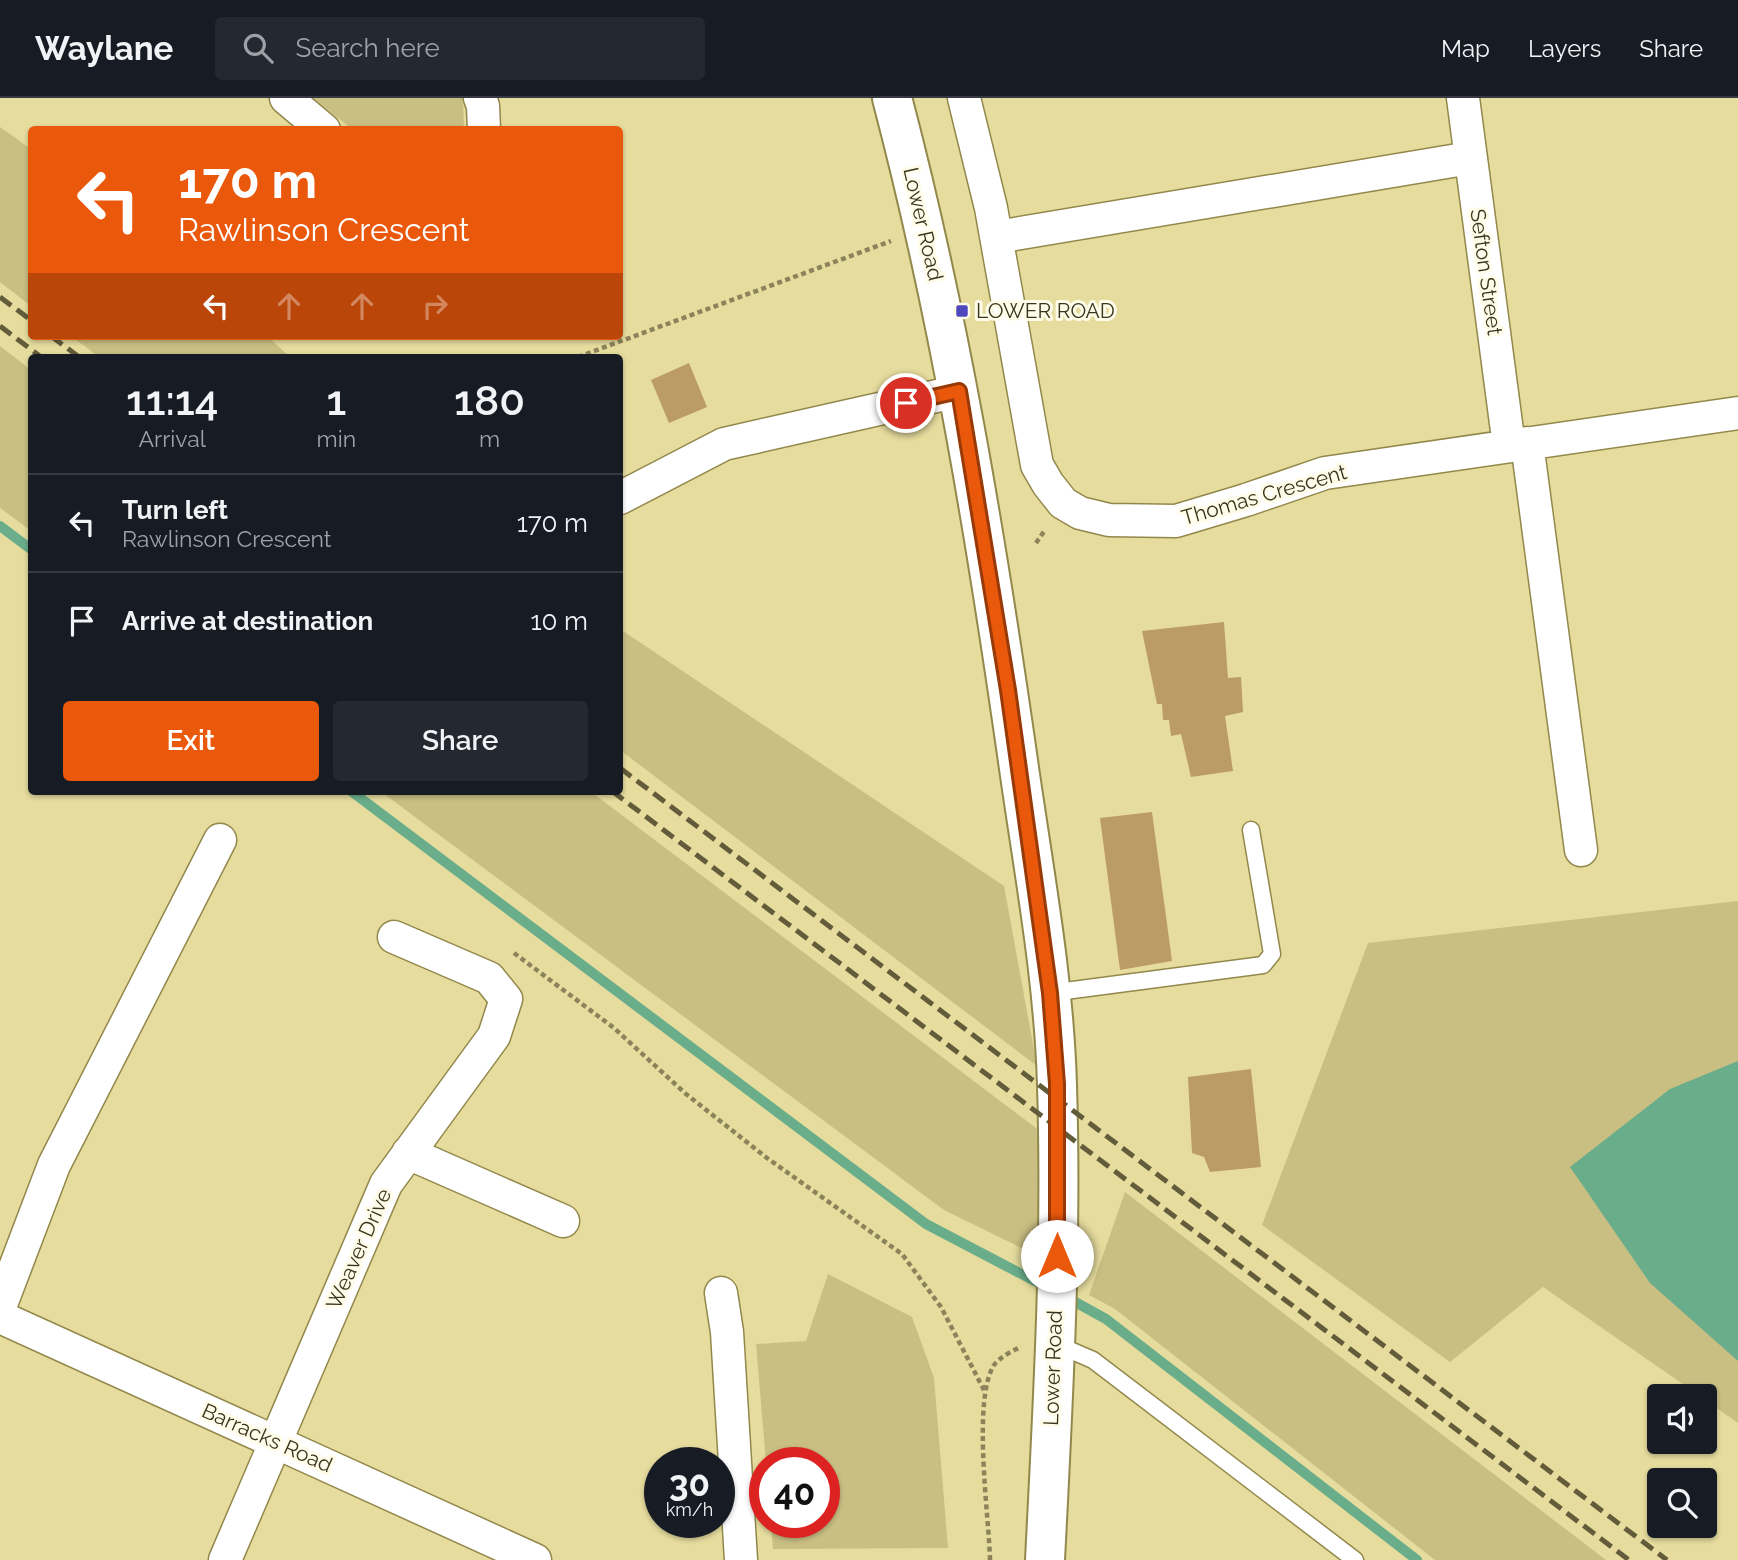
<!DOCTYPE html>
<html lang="en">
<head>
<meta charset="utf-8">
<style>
	body { margin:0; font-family:Raleway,sans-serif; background:#242831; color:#f1f3f6; height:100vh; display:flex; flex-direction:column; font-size:26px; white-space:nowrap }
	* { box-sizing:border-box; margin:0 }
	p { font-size:23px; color:#9ea1a6 }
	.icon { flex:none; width:38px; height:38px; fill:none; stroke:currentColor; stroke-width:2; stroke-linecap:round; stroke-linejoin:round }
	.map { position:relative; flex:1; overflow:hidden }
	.details { position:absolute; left:28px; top:256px; width:595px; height:441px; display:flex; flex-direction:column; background:#171b24; border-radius:7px; box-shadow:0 2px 5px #0004 }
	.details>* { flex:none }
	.guide { position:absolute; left:28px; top:28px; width:595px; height:214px; border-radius:7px; box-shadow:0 2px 5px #0004; background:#ea580c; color:#fff; overflow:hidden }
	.buttons { position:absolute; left:1647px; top:1286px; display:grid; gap:14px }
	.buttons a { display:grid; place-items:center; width:70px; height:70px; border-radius:7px; background:#171b24; box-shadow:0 2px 5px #0004; font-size:35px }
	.speed { position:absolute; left:644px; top:1349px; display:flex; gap:14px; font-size:35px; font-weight:700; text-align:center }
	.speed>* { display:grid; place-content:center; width:91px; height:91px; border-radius:50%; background:#171b24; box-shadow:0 2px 5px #0004; line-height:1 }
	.speed small { font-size:18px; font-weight:400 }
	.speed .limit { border:10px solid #d22; background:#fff; color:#111 }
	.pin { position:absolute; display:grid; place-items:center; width:60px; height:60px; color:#fff; margin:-30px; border:4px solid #fff; border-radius:50%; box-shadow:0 2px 7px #0007 }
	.me { position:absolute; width:77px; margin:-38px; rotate:0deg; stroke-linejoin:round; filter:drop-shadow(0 0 5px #0008) }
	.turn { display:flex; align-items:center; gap:24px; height:147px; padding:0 35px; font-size:32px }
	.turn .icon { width:91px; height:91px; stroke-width:2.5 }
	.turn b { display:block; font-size:49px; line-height:60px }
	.lanes { display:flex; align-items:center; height:66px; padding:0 35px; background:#0003; justify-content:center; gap:35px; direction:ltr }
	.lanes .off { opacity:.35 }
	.eta { display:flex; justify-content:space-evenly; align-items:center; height:119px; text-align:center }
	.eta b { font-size:42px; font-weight:600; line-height:49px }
	.cta { display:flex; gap:14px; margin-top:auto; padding:14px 35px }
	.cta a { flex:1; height:80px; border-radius:7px; background:#ea580c; color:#fff; font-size:28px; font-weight:600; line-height:80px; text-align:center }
	.cta a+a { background:#242831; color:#f1f3f6 }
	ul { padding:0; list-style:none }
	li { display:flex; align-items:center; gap:21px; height:98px; padding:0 35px; border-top:2px solid #363941 }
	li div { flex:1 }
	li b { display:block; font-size:26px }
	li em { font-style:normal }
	header { display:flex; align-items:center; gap:42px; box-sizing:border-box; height:98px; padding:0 35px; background:#171b24; border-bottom:2px solid #363941 }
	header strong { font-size:33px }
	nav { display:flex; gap:38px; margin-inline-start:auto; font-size:24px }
	.search { width:490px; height:63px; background:#242831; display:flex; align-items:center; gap:18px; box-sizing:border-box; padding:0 24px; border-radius:7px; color:#9ea1a6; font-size:26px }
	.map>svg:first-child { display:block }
	.green { fill:#c9bf83 }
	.water { fill:#69ad8a }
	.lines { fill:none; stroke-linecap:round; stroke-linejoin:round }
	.stream { stroke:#69ad8a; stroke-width:10 }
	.building { fill:#bc9c66 }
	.service-casing { stroke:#92884c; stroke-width:19 }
	.minor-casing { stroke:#92884c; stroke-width:35 }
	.tertiary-casing { stroke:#92884c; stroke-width:42 }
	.path { stroke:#8b845a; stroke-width:4.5; stroke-dasharray:5 3.5; stroke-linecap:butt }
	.service { stroke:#fff; stroke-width:16 }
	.minor { stroke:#fff; stroke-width:32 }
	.tertiary { stroke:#fff; stroke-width:38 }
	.rail { stroke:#625c3b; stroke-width:5; stroke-dasharray:14 7; stroke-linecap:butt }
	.route-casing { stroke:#983908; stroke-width:18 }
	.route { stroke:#ea580c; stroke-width:12 }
	.poi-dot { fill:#4f47be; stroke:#fffcea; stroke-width:2.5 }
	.labels { text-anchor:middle; stroke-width:6; stroke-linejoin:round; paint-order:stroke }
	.street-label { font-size:21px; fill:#3a361d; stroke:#fffcea }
	.poi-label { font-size:21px; fill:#3a361d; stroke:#fffcea; text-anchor:start }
</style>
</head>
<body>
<header>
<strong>Waylane</strong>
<div class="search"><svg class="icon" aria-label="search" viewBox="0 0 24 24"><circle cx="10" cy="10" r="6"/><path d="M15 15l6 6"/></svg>Search here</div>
<nav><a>Map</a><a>Layers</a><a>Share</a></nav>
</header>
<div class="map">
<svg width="1738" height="1462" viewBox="0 0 1738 1462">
	<rect width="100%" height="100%" fill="#e6dc9e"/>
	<path class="green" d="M 313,0 L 463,0 L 464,31 L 352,31 Z
		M 0,29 L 31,51 L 31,208 L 0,184 Z
		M 71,238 L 267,238 L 290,259 L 99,259 Z
		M 0,248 L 31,272 L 31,433 L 0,410 Z
		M 620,531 L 1004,788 L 1037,968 L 620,652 Z
		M 380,693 L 590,693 L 1040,1033 L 1040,1159 L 944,1112 Z
		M 1738,803 L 1738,1325 L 1705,1302 L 1704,1298 L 1700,1298 L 1543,1189 L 1450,1264 L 1262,1127 L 1368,845 Z
		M 1125,1094 L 1606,1462 L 1435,1462 L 1115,1211 L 1089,1197 Z
		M 828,1176 L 912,1219 L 934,1280 L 948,1450 L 773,1451 L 771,1425 L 824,1424 L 824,1365 L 766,1365 L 756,1246 L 806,1243 Z"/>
	<path class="water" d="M 1738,963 L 1738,1263 L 1650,1185 L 1570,1069 L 1670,991 Z"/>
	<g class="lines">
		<path class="stream" d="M 0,428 L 32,452
			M 351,693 L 926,1126 L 1048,1190
			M 1066,1199 L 1106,1221 L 1417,1462"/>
	</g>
	<path class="building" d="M 689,265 L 707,309 L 669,325 L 651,282 Z
		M 1224,524 L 1228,580 L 1241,579 L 1243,614 L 1225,618 L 1233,673 L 1191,679 L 1181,636 L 1171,638 L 1169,622 L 1163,622 L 1162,606 L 1157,606 L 1142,533 Z
		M 1152,714 L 1172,863 L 1120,872 L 1100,720 Z
		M 1251,971 L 1261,1069 L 1210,1074 L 1204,1059 L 1192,1055 L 1188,979 Z"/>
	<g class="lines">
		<g class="service-casing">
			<path id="service" d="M 1050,895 L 1263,867 L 1272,856 L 1251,732
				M 1056,1246 L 1093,1262 L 1355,1462"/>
		</g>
		<g class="minor-casing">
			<path id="minor" d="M 286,0 L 324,32
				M 480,0 L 483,8 L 484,32
				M 964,0 L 991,110 L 1037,367 L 1048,386 L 1063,405 L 1080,415 L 1109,422 L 1176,423 L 1246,402 L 1325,375 L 1738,315
				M 1463,0 L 1509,348
				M 997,139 L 1470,60
				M 1527,345 L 1581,752
				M 620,400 L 724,346 L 959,293
				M 408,1055 L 563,1123
				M 721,1195 L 727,1234 L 741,1462
				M 0,1209 L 54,1067 L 220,742
				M 0,1219 L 535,1462
				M 225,1462 L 386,1086 L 494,938 L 506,901 L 489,880 L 394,839"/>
		</g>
		<g class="tertiary-casing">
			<path id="tertiary" d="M 892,0 C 950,220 987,445 1019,670 C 1034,775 1054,881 1057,987 C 1062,1146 1053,1304 1045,1462"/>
		</g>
		<path class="path" d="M 578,259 L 891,143
			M 1036,445 L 1045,432
			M 514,855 L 614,930 L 686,996 L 767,1060 L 902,1156 L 941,1209 L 985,1294
			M 990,1462 C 989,1418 972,1302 994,1267 C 1000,1259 1012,1253 1021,1249"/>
		<use href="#service" class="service"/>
		<use href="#minor" class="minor"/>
		<use href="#tertiary" class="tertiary"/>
		<path class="rail" d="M 0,199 L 32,223
			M 0,228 L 41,259
			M 51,238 L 79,259
			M 620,670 L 1667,1462
			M 612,693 L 1629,1462"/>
	</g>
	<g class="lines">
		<g class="route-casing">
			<path id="route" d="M 906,305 L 959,293 L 1008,592 L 1050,895 L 1057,986 L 1057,1158"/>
		</g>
		<use href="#route" class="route"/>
	</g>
	<rect class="poi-dot" x="955" y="206" width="14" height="14" rx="3.5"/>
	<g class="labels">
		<g class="street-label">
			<text transform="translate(923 126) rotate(77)" y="7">Lower Road</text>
			<text transform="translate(1486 174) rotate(82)" y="7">Sefton Street</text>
			<text transform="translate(1264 397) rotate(-16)" y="7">Thomas Crescent</text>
			<text transform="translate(359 1151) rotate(-66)" y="7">Weaver Drive</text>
			<text transform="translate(1053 1270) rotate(-88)" y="7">Lower Road</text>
			<text transform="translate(267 1340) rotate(24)" y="7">Barracks Road</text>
		</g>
		<g class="poi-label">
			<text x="976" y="220">LOWER ROAD</text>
		</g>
	</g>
</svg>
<div class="buttons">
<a><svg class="icon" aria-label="sound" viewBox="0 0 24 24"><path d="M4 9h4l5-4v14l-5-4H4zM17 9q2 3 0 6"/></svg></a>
<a><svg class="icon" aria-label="search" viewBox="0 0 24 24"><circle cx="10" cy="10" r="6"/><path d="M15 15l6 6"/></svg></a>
</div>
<div class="speed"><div>30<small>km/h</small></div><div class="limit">40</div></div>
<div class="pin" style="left:906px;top:305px;background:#d93025"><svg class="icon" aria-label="arrive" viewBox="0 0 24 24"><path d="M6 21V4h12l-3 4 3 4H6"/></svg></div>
<svg class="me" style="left:1057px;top:1158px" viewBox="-20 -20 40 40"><circle r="19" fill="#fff"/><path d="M0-13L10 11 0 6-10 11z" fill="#ea580c"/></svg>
<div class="guide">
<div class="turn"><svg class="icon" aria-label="left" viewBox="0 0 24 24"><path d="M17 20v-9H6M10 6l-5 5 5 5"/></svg><div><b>170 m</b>Rawlinson Crescent</div></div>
<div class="lanes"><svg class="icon" aria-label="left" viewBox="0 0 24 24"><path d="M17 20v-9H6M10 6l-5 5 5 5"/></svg><svg class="icon off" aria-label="ahead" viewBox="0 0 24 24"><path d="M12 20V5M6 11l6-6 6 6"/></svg><svg class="icon off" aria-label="ahead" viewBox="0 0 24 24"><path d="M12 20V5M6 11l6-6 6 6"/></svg><svg class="icon off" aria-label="right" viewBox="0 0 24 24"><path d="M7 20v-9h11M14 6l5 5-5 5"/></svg></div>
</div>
<section class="details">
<div class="eta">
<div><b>11:14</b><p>Arrival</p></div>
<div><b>1</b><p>min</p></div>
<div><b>180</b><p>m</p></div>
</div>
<ul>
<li><svg class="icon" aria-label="left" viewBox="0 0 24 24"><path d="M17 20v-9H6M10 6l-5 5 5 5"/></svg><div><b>Turn left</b><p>Rawlinson Crescent</p></div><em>170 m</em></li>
<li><svg class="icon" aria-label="arrive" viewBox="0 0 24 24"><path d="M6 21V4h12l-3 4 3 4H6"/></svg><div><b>Arrive at destination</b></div><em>10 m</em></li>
</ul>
<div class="cta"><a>Exit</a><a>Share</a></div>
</section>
</div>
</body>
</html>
